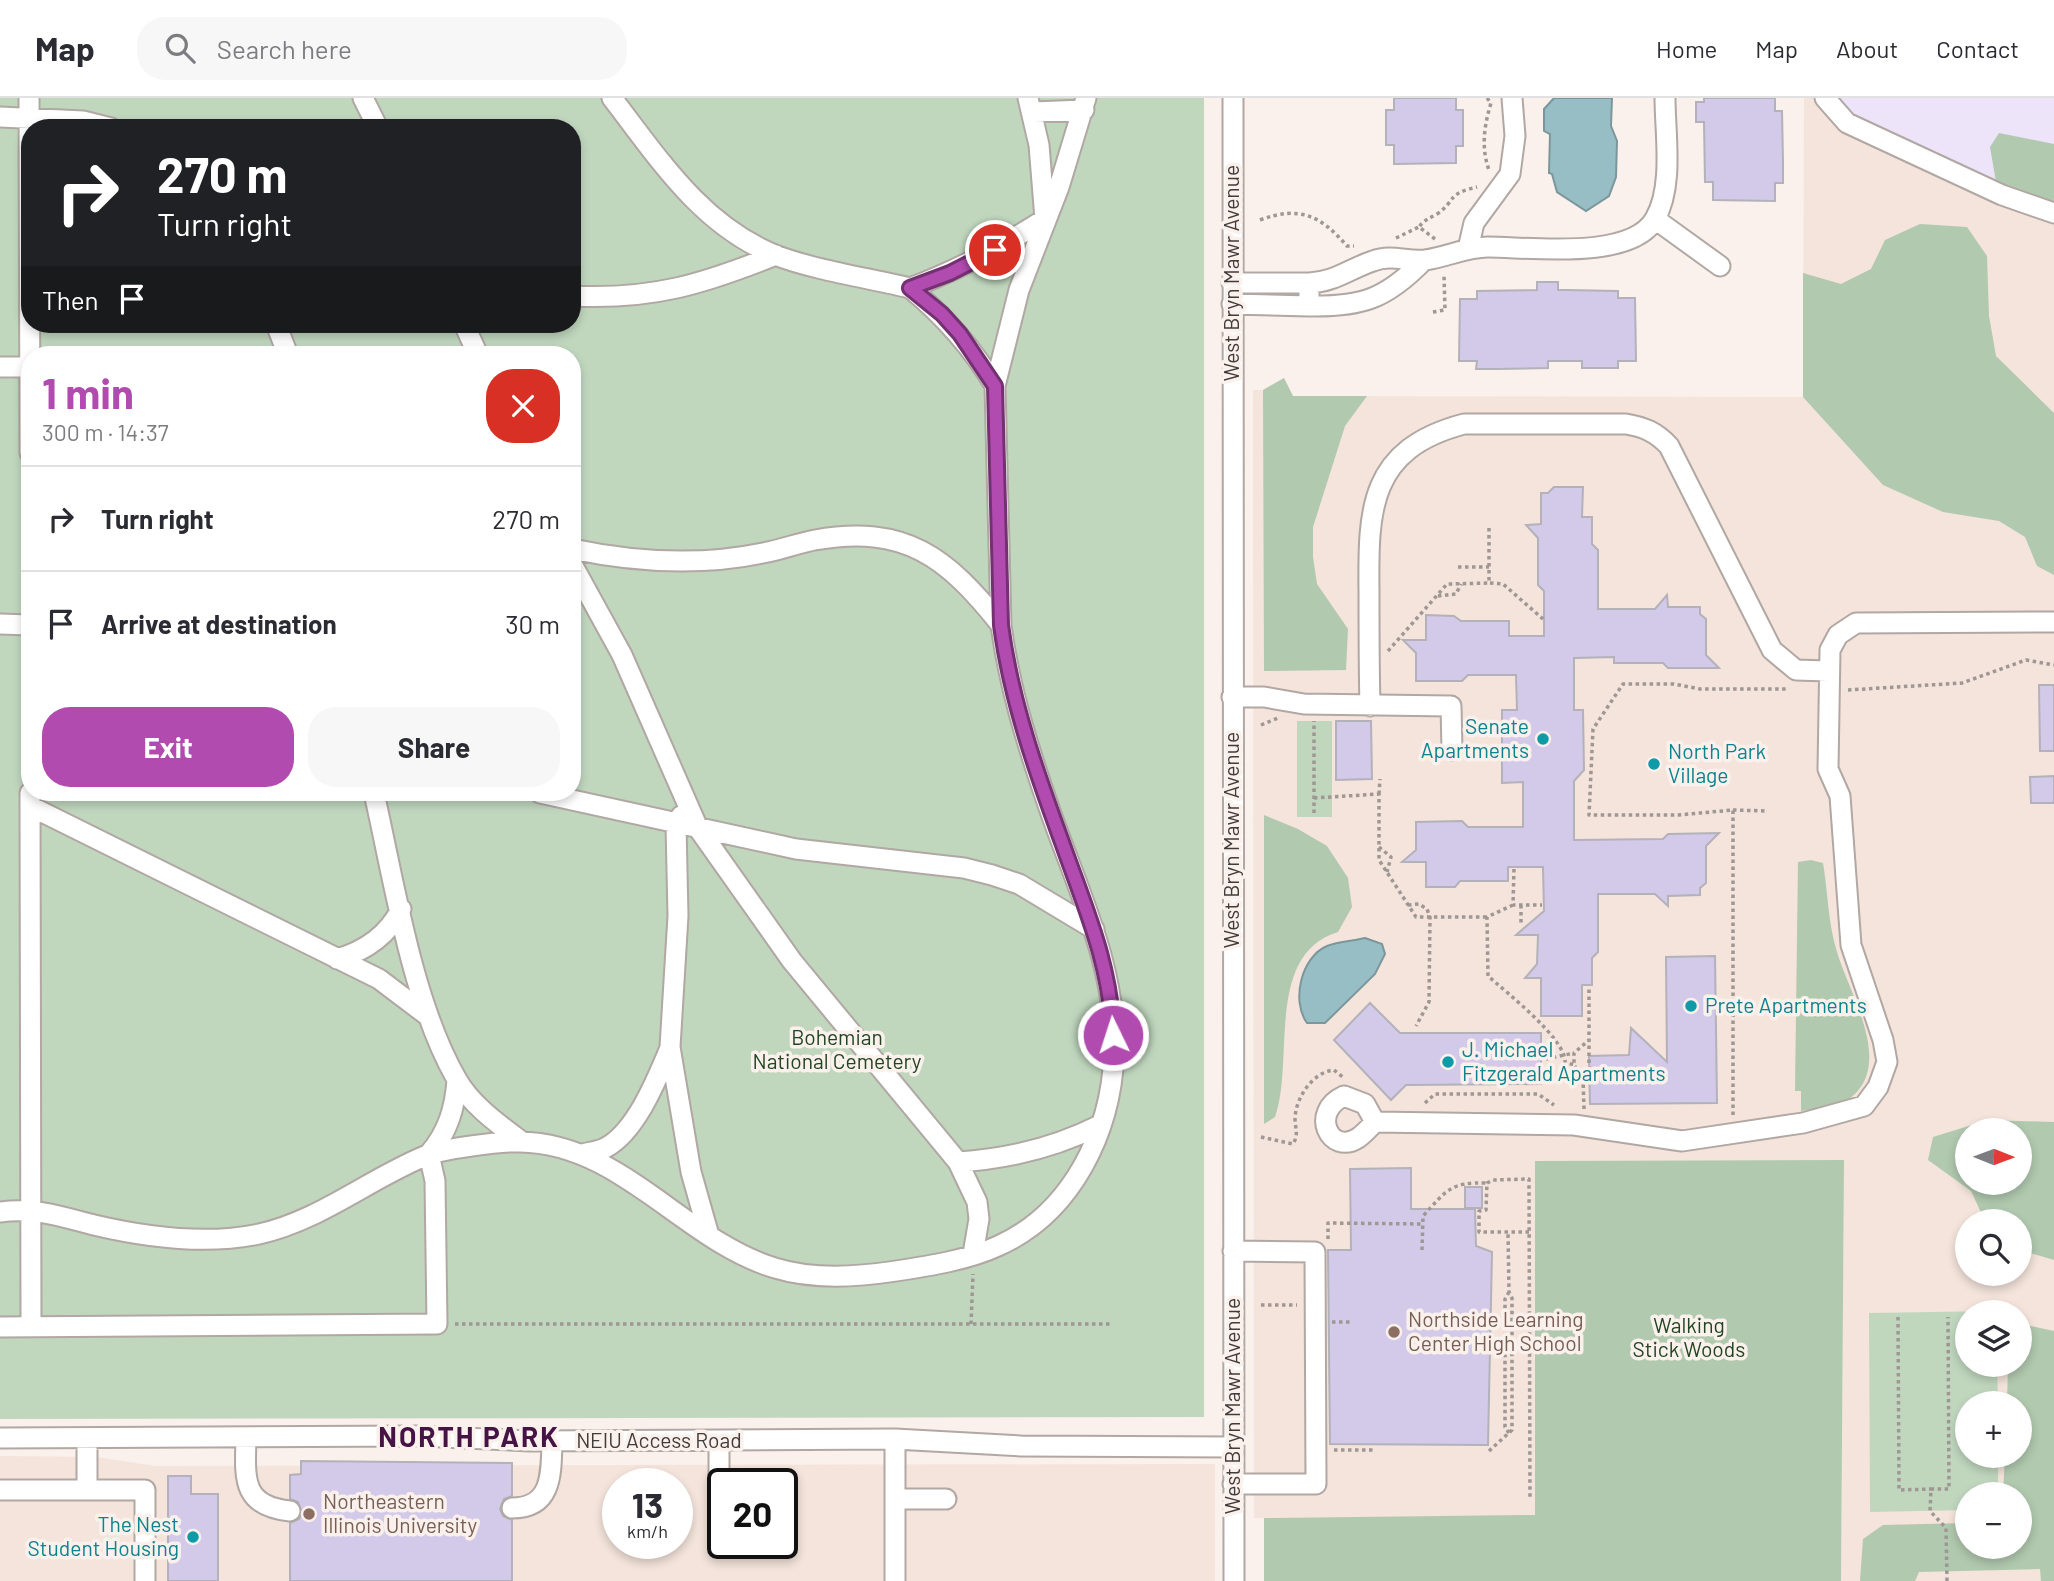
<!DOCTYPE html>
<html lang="en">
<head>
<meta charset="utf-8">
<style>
	body { margin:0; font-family:Barlow,sans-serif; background:#f7f7f7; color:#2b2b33; height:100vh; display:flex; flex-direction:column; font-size:26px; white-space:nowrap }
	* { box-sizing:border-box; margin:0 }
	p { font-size:23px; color:#7c7c81 }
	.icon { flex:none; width:38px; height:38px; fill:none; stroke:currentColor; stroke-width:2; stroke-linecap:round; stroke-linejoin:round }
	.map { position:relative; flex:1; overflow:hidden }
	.side { position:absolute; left:21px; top:248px; width:560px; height:455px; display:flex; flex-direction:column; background:#fff; border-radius:28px; box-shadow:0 4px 10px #0003 }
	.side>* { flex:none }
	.banner { position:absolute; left:21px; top:21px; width:560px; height:214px; border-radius:28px; box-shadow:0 4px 10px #0003; background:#202124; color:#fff; overflow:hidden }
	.needle { width:46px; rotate:91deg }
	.tools { position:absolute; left:1955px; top:1020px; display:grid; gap:14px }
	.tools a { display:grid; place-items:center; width:77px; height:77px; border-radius:50%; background:#fff; box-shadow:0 4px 10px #0003; font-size:35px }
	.speed { position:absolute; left:602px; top:1370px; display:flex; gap:14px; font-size:35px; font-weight:700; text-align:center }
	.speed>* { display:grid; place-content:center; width:91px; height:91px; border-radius:50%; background:#fff; box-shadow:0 4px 10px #0003; line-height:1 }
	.speed small { font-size:18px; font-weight:400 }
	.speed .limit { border:4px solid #111; border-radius:10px; background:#fff; color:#111 }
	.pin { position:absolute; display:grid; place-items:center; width:60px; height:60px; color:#fff; margin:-30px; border:4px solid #fff; border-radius:50%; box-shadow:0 2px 7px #0007 }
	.me { position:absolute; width:77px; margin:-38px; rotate:356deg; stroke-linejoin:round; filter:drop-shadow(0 0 5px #0008) }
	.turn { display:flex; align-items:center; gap:24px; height:147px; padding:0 21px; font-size:32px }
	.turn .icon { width:91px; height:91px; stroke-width:2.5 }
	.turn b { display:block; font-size:49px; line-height:60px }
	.then { display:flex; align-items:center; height:66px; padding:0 21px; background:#0003; gap:14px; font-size:26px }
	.round { display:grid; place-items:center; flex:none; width:74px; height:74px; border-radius:28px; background:#f7f7f7 }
	.summary { display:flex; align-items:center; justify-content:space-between; height:119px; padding:0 21px }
	h1 { font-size:42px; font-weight:700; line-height:52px; color:#b14bb0 }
	.cta { display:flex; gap:14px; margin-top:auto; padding:14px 21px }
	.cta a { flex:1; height:80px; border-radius:28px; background:#b14bb0; color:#fff; font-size:28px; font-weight:700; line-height:80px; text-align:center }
	.cta a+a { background:#f7f7f7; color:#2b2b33 }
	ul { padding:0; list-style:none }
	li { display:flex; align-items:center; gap:21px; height:105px; padding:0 21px; border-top:2px solid #e1e1e2 }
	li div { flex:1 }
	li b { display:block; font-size:26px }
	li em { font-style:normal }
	header { display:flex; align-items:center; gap:42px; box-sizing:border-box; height:98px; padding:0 35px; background:#fff; border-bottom:2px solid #e1e1e2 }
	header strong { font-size:33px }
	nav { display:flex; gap:38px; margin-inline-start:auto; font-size:24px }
	.search { width:490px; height:63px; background:#f7f7f7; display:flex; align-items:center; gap:18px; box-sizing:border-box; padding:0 24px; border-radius:28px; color:#7c7c81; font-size:26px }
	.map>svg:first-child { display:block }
	.built { fill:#f4e4db; fill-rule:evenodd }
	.medical { fill:#ede4fa }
	.green { fill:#c0d7be; fill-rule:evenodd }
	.forest { fill:#b1c9af; fill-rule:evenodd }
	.water { fill:#96bec4; stroke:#7c979b; stroke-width:2 }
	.building { fill:#d3cae9; stroke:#b3b1b9; stroke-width:2 }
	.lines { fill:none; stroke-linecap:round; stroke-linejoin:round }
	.minor-casing { stroke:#b1a7a3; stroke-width:23 }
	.path { stroke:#9e9794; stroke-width:3.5; stroke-dasharray:3.5 3.5; stroke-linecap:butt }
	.minor { stroke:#fff; stroke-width:19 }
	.route-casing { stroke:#733172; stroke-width:18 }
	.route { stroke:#b14bb0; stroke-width:12 }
	.culture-dot { fill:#0f9aa8; stroke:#faf0ec; stroke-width:2.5 }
	.education-dot { fill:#8d6e63; stroke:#faf0ec; stroke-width:2.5 }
	.labels { text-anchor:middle; stroke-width:7; stroke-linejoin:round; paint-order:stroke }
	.street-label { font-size:21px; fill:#403c3a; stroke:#faf0ec }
	.culture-label { font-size:21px; fill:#0d838f; stroke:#faf0ec; text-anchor:start }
	.park-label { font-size:21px; fill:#214521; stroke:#faf0ec }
	.education-label { font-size:21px; fill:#785e54; stroke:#faf0ec; text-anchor:start }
	.district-label { font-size:28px; font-weight:bold; letter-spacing:2px; fill:#451445; stroke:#faf0ec }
</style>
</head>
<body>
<header>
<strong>Map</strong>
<div class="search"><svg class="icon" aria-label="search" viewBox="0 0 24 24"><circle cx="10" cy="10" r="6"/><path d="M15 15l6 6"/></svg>Search here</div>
<nav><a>Home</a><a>Map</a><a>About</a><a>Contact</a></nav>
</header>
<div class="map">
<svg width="2054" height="1483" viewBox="0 0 2054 1483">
	<rect width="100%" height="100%" fill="#faf0ec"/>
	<path class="built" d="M 1804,0 L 2054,0 L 2054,1483 L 1841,1483 L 1844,1063 L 1535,1063 L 1535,1418 L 1254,1420 L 1253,292 L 1263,292 L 1284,280 L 1293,298 L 1803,299 ZM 1967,1032 L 2020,1032 L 2020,1085 L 1967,1085 ZM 1967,1124 L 2020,1124 L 2020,1176 L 1967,1176 ZM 1967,1214 L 2020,1214 L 2020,1267 L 1967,1267 ZM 1967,1306 L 2020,1306 L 2020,1358 L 1967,1358 ZM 1967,1396 L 2020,1396 L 2020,1449 L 1967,1449 Z
		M 0,1358 L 97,1359 L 155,1368 L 1215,1366 L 1215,1483 L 0,1483 ZM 618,1386 L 677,1386 L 677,1446 L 618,1446 ZM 723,1386 L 782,1386 L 782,1446 L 723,1446 Z"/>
	<path class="medical" d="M 1827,0 L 2054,0 L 2054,103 L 1996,84 L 1882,31 Z"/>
	<path class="green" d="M 0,0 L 1204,0 L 1204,1319 L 0,1321 ZM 30,30 L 572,30 L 572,226 L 30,226 ZM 30,257 L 572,257 L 572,695 L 30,695 Z
		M 1297,623 L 1332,623 L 1332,719 L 1297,719 Z
		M 1997,1213 L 1967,1214 L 1967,1267 L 1997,1267 L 1998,1305 L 1967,1306 L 1967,1358 L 1998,1358 L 1998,1396 L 1967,1396 L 1967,1412 L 1870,1414 L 1869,1215 Z"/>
	<path class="forest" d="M 1999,35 L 2054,46 L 2054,103 L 1996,84 L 1990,49 Z
		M 1920,126 L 1967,129 L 1987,158 L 1989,218 L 1996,258 L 2054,315 L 2054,477 L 2037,468 L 2025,439 L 1999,423 L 1943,414 L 1883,387 L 1803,299 L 1803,175 L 1841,186 L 1871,171 L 1885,142 Z
		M 1284,280 L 1293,298 L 1367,298 L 1345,328 L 1313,429 L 1313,459 L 1317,486 L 1348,531 L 1346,572 L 1264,573 L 1263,292 Z
		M 1264,717 L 1298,731 L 1327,748 L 1348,780 L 1352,809 L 1338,834 C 1264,857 1295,963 1275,1019 L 1264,1026 Z
		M 1811,762 L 1823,765 C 1828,794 1828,826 1837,854 C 1850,898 1899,973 1843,1005 C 1833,1012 1813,1011 1801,1013 L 1801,993 L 1795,993 L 1798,764 Z
		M 1988,1022 L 2054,1024 L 2054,1162 L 2020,1152 L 2020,1124 L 1985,1123 L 1971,1093 L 1928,1062 L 1933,1039 ZM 1967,1032 L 2020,1032 L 2020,1085 L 1967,1085 Z
		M 1844,1062 L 1841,1483 L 1264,1483 L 1264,1420 L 1535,1417 L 1535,1063 Z
		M 2022,1226 L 2054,1233 L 2054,1483 L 2041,1483 L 2040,1471 L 1919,1474 L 1915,1483 L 1860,1483 L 1863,1441 L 1883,1427 L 1967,1425 L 1967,1449 L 2020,1449 L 2020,1396 L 2003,1396 L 2005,1358 L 2020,1358 L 2020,1306 L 2007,1305 L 2008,1267 L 2020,1267 Z"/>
	<path class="water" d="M 1554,0 L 1612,0 L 1611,28 L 1617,43 L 1616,79 L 1609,98 L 1586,113 L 1557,94 L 1552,76 L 1549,75 L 1550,36 L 1544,33 L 1544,11 Z
		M 1365,840 L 1382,846 L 1385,856 L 1375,876 L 1325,925 L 1307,925 C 1291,903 1301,859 1327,848 C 1338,843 1354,843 1365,840 Z"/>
	<path class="building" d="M 1394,0 L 1456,0 L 1456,12 L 1463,12 L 1463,48 L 1456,48 L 1456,65 L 1394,66 L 1394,47 L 1386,47 L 1386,12 L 1394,12 Z
		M 1704,0 L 1775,0 L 1775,13 L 1782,13 L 1783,64 L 1783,85 L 1775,85 L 1775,103 L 1713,102 L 1713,84 L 1705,84 L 1704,24 L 1696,24 L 1696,4 L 1704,4 Z
		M 1537,184 L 1558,184 L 1558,192 L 1565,192 L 1618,193 L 1618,200 L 1635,200 L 1636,263 L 1618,263 L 1618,270 L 1582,270 L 1582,263 L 1548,263 L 1548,270 L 1497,271 L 1476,271 L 1477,263 L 1459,263 L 1460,201 L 1477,201 L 1477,193 L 1537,192 Z
		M 1554,389 L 1583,389 L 1582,419 L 1592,419 L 1592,446 L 1598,452 L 1598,511 L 1655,511 L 1667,497 L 1668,509 L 1700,509 L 1700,516 L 1706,521 L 1706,557 L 1719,570 L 1668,570 L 1663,565 L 1614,565 L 1614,559 L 1574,560 L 1574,612 L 1583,612 L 1584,672 L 1574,683 L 1574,742 L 1663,741 L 1668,736 L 1719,735 L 1706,748 L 1706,785 L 1700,790 L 1700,797 L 1668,798 L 1668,808 L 1655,796 L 1598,796 L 1598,854 L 1592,860 L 1592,887 L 1582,887 L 1582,918 L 1541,918 L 1541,880 L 1525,880 L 1537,866 L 1538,837 L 1516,837 L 1544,813 L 1543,769 L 1508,769 L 1508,783 L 1460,783 L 1455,789 L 1426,789 L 1426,764 L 1402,764 L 1416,752 L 1416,724 L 1462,723 L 1468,729 L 1523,729 L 1523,684 L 1502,685 L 1502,612 L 1517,612 L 1516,577 L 1468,577 L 1462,583 L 1416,583 L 1416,555 L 1403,542 L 1426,542 L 1426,517 L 1454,518 L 1461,523 L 1509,523 L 1509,538 L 1544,538 L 1544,493 L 1538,487 L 1538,440 L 1526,427 L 1541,426 L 1541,395 L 1548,395 Z
		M 2039,587 L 2054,587 L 2054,653 L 2040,653 Z
		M 1336,623 L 1371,623 L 1372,681 L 1336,682 Z
		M 2054,678 L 2054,705 L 2031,705 L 2030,679 Z
		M 1715,858 L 1717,1005 L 1590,1006 L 1589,958 L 1629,957 L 1631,930 L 1667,964 L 1666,859 Z
		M 1370,905 L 1400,935 L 1541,935 L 1541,986 L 1406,987 L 1391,1002 L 1334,942 Z
		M 1411,1070 L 1411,1111 L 1475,1111 L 1476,1148 L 1492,1154 L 1488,1347 L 1330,1346 L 1328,1152 L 1351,1152 L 1350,1071 Z
		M 1465,1089 L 1482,1089 L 1482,1110 L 1465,1110 Z
		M 301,1363 L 512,1365 L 512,1398 L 504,1401 L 500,1411 L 503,1418 L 512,1422 L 512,1483 L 290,1483 L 290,1425 L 299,1421 L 302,1415 L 298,1404 L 290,1401 L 290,1377 L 301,1376 Z
		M 168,1378 L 191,1378 L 191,1396 L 218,1396 L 218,1483 L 168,1483 Z"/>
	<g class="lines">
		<g class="minor-casing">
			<path id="minor" d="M 29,0 L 30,355
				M 363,0 L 378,30
				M 612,0 C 659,61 701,127 775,157 C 814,172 868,180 910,190
				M 1233,0 L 1234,1483
				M 1825,0 L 1847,25 L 2002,97 L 2054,115
				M 1034,14 L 1084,12
				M 0,19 L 83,23 L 111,30
				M 1655,121 L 1720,168
				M 1468,151 L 1474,125 L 1510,76 L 1515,38 L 1512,0
				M 1309,185 C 1335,184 1349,171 1373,163 C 1392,156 1407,164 1425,162 C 1447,159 1466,149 1488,149 C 1529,149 1631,163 1655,121 C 1674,88 1665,36 1665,0
				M 572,198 C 653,202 703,186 776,157
				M 1232,206 L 1309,208 L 1309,185 L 1232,185
				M 1309,208 C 1362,209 1386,201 1424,162
				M 276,226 L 288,257
				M 464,226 L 478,257
				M 0,269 L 30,269
				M 995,288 C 972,249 945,219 910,190 C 958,172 1001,149 1045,121 L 1039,47 L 1028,0
				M 572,451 C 634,464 701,468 763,455 C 781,452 798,445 815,442 C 905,426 947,459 1001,527
				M 572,466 L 622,557 L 698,730 L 792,863 L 958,1064 L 977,1104 L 979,1121 L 973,1156
				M 0,526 L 30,527
				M 1232,599 L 1264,599 L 1304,606 L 1451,608 L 1452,652
				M 1370,608 C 1369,570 1369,532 1369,494 C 1368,411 1369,351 1464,326 L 1626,326 C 1644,329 1656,334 1669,348 L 1772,552 L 1796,572 L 1828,573
				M 30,695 L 31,1229
				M 374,695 C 394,783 412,903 456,980 C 470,1006 498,1026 521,1043
				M 540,695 L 796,751 L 964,770 L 992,777 L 1019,786 L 1094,831
				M 30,708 L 379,881 L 428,918
				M 681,718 L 676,727 L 678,818 L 670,949 L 691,1074 L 708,1134
				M 337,861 C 365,853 388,837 401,811
				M 1375,1024 L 1365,1006 L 1344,998 C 1309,1014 1330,1058 1358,1040 C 1364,1036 1370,1029 1375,1024 L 1574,1027 L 1682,1043 L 1803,1025 L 1864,1008 L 1878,989 L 1887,964 L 1883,942 L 1851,847 L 1840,698 L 1828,671 L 1830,552 L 1838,537 L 1856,525 L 2054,524
				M 583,1056 C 590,1054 599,1053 605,1050 C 636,1034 657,981 670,950
				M 958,1064 C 1009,1061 1054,1050 1100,1027
				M 0,1114 C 34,1109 62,1119 94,1127 C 145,1139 207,1147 259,1136 C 319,1123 369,1081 425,1058 C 441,1051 501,1043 520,1044 C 621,1045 684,1143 775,1170 C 814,1182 856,1179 896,1173 C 929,1168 968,1162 998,1148 C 1072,1115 1111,1034 1114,956 C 1117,866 1075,787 1047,704 C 1027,646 1009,588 1001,527 L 995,288 L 1019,192 L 1059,89 L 1086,0
				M 1233,1153 L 1315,1154 L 1316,1386 L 1233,1386
				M 0,1229 L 437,1226 L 435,1083 L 429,1056 C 448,1034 455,1010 457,982
				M 246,1339 C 245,1380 241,1408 290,1413
				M 0,1340 L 418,1338 L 530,1343 L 895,1341 L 1021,1348 L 1233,1349
				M 87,1340 L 87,1392
				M 895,1341 L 895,1483
				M 719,1342 L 719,1394
				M 0,1392 L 145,1392 L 145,1483
				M 895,1401 L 946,1401
				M 512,1410 C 553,1410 551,1375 552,1343"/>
		</g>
		<path class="path" d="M 1487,0 L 1491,5 C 1484,28 1481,50 1489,72
			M 1260,122 C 1300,107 1321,118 1347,148 L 1354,148
			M 1396,140 L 1419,129
			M 1435,141 L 1419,129 C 1424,122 1430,120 1437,116 C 1457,102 1446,96 1477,89
			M 1433,214 L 1445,212 L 1444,177
			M 1489,430 L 1489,485 L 1503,486 L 1543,521
			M 1458,469 L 1489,469
			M 1438,498 L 1456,496 L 1461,486
			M 1388,553 L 1447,486 L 1489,485
			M 1848,592 L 1962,585 L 2026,562 L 2054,567
			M 1261,627 L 1278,620
			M 1379,696 L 1380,681
			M 1314,700 L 1379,696 L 1379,762 L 1416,819 L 1487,819
			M 1733,712 L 1767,713
			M 1314,715 L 1314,623
			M 1379,749 L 1391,759 L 1387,774
			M 1514,771 L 1513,807 L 1542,807
			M 1408,807 L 1419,806 L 1427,811 L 1430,819 L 1429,904 L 1416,928
			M 1513,807 L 1487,819 L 1488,878 C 1506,894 1566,941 1565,964 L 1574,967
			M 1521,807 L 1521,826
			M 1546,961 L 1574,955
			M 1583,980 L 1589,980 L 1589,890
			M 1425,1005 L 1435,996 L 1538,996 L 1554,1007
			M 1584,1011 L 1583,980 L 1574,967 L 1574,955 L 1589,942
			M 1733,1017 L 1733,712 L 1678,717 L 1589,717 L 1593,631 L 1623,586 L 1674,586 L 1700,591 L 1788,591
			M 1261,1039 L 1293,1046 C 1299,1036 1295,1031 1295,1020 C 1296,999 1313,974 1334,972 L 1344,980
			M 1529,1134 L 1479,1134 L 1479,1113 L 1486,1112 L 1487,1085 L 1493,1082 L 1529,1081 L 1530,1402
			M 1328,1141 L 1328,1125 L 1423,1126
			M 1422,1152 L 1423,1118 C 1447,1092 1450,1084 1487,1085
			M 1261,1207 L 1297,1207
			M 1898,1219 L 1899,1392 L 1931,1391
			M 1332,1224 L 1351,1224
			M 455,1226 L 1111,1226
			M 971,1226 L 973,1176
			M 1509,1335 L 1505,1329 L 1505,1201 L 1509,1194
			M 1334,1352 L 1373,1352
			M 1489,1353 L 1512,1332 L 1512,1200 L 1509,1194 L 1508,1133
			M 1947,1483 L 1946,1430 L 1930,1413 L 1931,1391 L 1949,1391 L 1948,1219"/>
		<use href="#minor" class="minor"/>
	</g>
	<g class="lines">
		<g class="route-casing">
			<path id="route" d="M 995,152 L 950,175 L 910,190 L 942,216 L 960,236 L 995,288 L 1001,527 C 1011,603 1037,676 1063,747 C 1086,812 1111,868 1113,937"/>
		</g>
		<use href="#route" class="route"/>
	</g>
	<g class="culture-dot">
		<circle cx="1543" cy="641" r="7"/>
		<circle cx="1654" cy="666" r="7"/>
		<circle cx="1691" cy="908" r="7"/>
		<circle cx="1448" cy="964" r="7"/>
		<circle cx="193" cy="1439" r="7"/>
	</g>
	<g class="education-dot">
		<circle cx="1394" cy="1234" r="7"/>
		<circle cx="309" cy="1416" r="7"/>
	</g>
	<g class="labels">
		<g class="street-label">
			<text transform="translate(1232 175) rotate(-90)" y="7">West Bryn Mawr Avenue</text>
			<text transform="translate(1232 742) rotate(-90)" y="7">West Bryn Mawr Avenue</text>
			<text transform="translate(1233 1308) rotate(-90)" y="7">West Bryn Mawr Avenue</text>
			<text x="659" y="1350">NEIU Access Road</text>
		</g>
		<g class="culture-label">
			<text x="1529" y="636" text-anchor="end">Senate<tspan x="1529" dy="24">Apartments</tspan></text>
			<text x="1668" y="661">North Park<tspan x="1668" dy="24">Village</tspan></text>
			<text x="1705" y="915">Prete Apartments</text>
			<text x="1462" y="959">J. Michael<tspan x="1462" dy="24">Fitzgerald Apartments</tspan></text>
			<text x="179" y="1434" text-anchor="end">The Nest<tspan x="179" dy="24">Student Housing</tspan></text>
		</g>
		<g class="park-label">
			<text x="837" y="947">Bohemian<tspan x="837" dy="24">National Cemetery</tspan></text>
			<text x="1689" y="1235">Walking<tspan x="1689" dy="24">Stick Woods</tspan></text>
		</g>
		<g class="education-label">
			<text x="1408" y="1229">Northside Learning<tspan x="1408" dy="24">Center High School</tspan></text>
			<text x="323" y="1411">Northeastern<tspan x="323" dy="24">Illinois University</tspan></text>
		</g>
		<g class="district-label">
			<text x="469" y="1349">NORTH PARK</text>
		</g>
	</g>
</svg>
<div class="tools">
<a><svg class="needle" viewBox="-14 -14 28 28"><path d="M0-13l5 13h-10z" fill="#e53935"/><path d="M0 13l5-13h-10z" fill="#7c7c81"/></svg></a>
<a><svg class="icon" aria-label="search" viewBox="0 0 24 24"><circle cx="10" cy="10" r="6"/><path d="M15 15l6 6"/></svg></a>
<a><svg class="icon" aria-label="layers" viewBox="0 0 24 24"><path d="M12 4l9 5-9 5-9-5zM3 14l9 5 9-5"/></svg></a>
<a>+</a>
<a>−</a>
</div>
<div class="speed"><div>13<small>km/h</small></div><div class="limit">20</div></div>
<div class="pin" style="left:995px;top:152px;background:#d93025"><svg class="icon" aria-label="arrive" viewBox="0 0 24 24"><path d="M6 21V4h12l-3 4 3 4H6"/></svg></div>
<svg class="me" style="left:1113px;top:937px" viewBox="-20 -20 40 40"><circle r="17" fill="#b14bb0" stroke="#fff" stroke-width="3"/><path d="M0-11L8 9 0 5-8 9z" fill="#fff"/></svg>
<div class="banner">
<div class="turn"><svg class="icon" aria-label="right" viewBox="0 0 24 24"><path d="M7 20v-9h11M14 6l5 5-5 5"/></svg><div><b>270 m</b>Turn right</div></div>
<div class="then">Then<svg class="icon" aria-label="arrive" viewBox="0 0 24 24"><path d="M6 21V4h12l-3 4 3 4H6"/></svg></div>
</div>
<section class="side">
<div class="summary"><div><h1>1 min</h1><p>300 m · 14:37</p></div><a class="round" style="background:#d93025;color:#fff"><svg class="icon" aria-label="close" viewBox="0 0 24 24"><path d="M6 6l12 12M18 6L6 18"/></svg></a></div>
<ul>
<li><svg class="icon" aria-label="right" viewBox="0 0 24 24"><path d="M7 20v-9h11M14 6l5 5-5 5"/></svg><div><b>Turn right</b></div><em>270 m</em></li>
<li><svg class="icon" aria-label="arrive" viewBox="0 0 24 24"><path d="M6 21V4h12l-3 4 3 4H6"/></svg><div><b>Arrive at destination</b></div><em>30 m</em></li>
</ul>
<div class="cta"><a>Exit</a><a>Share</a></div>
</section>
</div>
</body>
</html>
